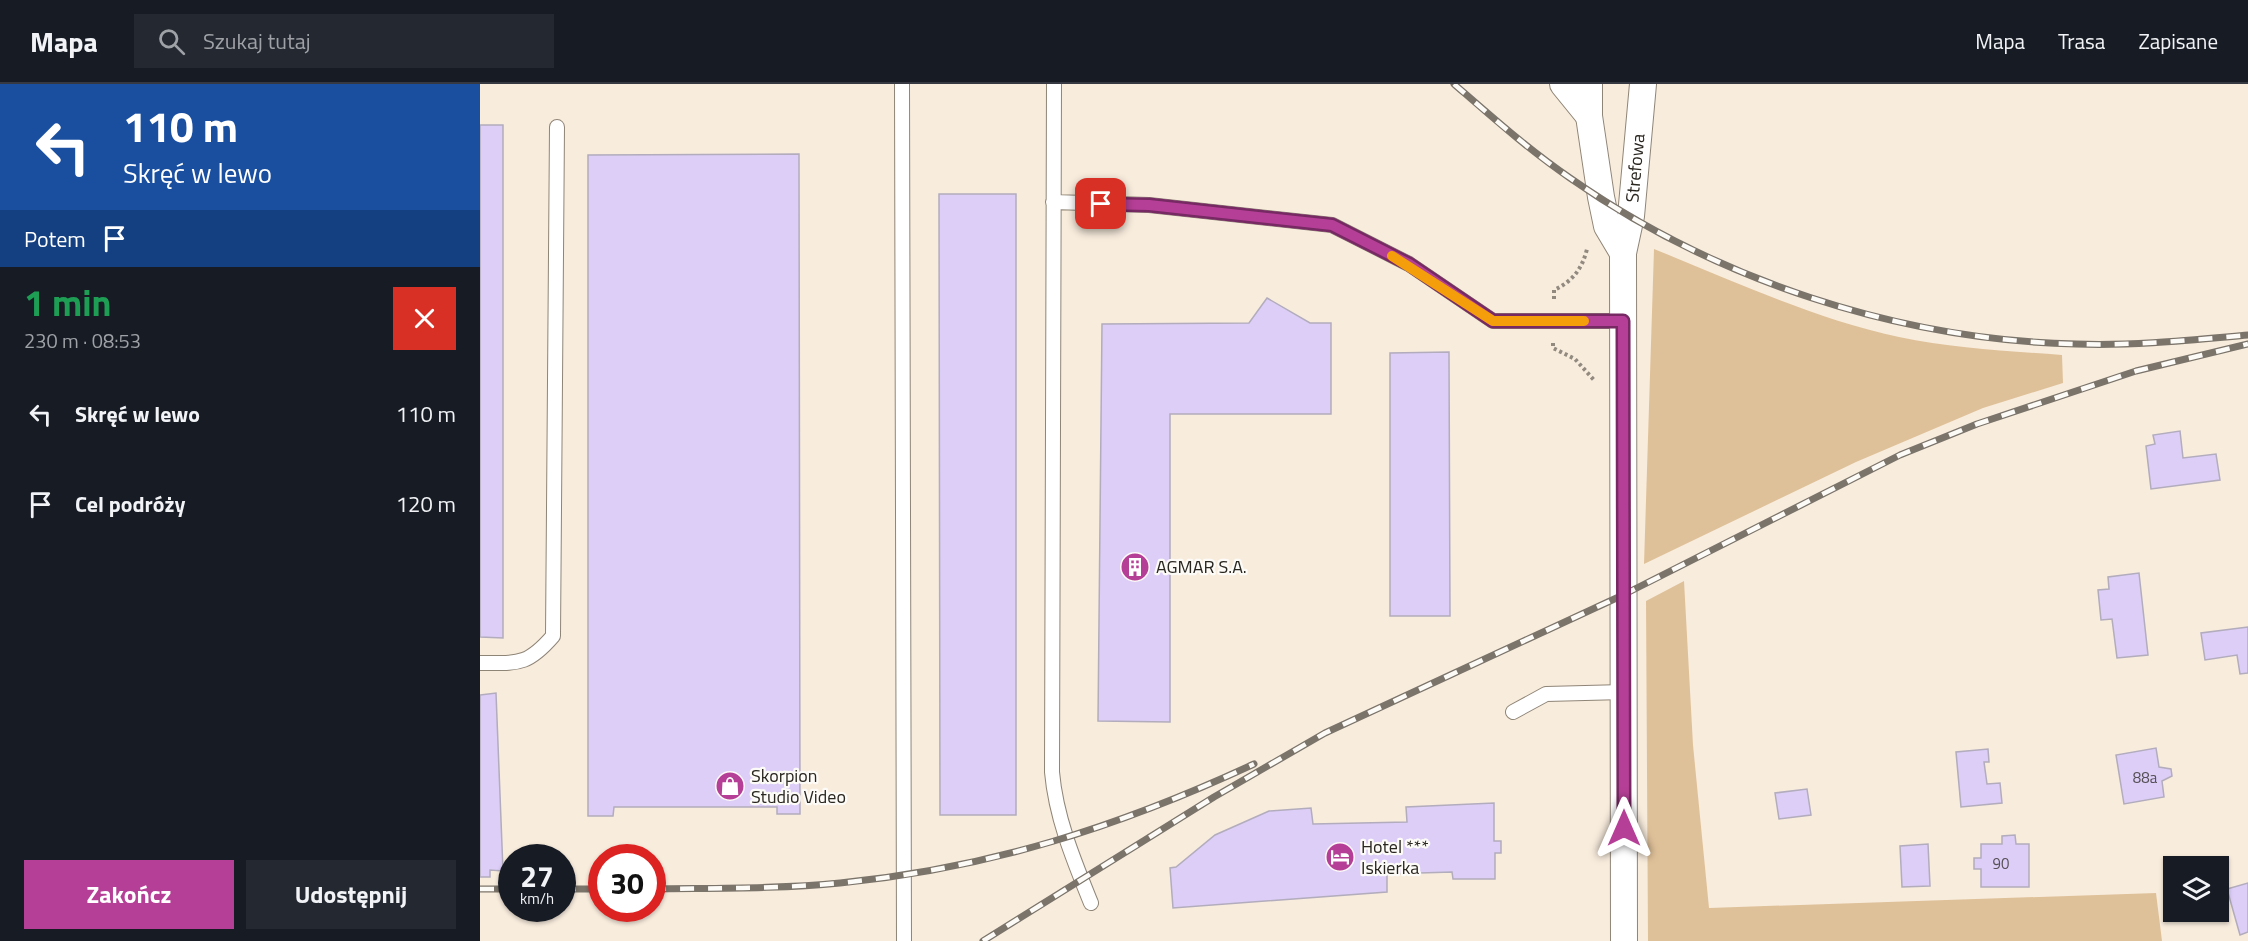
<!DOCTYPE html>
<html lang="pl">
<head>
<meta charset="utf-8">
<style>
	body { margin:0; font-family:"Titillium Web",sans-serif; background:#242831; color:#f1f3f6; height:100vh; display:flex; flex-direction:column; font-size:22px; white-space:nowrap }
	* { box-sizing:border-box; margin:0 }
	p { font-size:20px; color:#9ea1a6 }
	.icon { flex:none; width:33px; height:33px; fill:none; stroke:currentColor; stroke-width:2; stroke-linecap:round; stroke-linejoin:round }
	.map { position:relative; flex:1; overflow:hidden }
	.drawer { display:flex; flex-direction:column; background:#171b24; width:480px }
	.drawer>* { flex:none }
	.guide { background:#1a4fa0; color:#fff; overflow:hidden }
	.tools { position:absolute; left:1683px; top:772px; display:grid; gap:12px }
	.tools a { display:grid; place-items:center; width:66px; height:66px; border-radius:0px; background:#171b24; box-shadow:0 2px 4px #0004; font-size:30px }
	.speed { position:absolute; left:18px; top:760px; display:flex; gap:12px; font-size:30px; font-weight:700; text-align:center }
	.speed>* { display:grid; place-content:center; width:78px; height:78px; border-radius:50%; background:#171b24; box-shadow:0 2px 4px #0004; line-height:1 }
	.speed small { font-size:15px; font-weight:400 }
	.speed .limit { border:9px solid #d22; background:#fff; color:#111 }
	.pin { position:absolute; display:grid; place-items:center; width:51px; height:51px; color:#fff; margin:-26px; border-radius:12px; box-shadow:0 3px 9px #0006 }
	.me { position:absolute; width:66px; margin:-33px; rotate:0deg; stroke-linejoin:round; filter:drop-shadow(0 0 4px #0008) }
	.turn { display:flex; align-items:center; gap:21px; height:126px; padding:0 24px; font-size:27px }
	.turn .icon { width:78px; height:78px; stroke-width:2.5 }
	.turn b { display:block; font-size:42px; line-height:51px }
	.then { display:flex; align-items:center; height:57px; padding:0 24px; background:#0003; gap:12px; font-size:22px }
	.round { display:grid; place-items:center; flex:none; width:63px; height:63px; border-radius:0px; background:#242831 }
	.summary { display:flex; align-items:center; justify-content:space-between; height:102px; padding:0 24px }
	h1 { font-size:36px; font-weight:700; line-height:45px; color:#1e9e55 }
	.cta { display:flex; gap:12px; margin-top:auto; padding:12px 24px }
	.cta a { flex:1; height:69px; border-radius:0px; background:#b53f96; color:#fff; font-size:24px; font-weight:700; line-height:69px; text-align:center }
	.cta a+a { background:#242831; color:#f1f3f6 }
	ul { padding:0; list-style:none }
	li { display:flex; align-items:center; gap:18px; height:90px; padding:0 24px }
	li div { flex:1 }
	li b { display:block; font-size:22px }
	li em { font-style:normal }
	header { display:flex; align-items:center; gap:36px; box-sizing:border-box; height:84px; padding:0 30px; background:#171b24; border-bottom:2px solid #363941 }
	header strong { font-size:28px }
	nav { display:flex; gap:33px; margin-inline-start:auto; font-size:21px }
	.search { width:420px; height:54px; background:#242831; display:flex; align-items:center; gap:15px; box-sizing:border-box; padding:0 21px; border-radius:0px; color:#9ea1a6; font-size:22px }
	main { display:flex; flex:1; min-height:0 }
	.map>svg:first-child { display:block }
	.green { fill:#dfc199 }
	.building { fill:#dccef7; stroke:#b2acbc; stroke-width:1.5 }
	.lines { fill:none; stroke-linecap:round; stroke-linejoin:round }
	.lane-casing { stroke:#8f8577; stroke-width:16 }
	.street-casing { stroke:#8f8577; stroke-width:28 }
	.path { stroke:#928a7f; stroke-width:4; stroke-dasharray:3 3; stroke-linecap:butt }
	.lane { stroke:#fff; stroke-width:14 }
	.street { stroke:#fff; stroke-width:26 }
	.rail-casing { stroke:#7b746a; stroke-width:7 }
	.rail { stroke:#fdfbf8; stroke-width:4.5; stroke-dasharray:14; stroke-linecap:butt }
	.route-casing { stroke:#762962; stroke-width:15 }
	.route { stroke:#b53f96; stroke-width:10 }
	.slow { stroke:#f59e0b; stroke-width:10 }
	.labels { text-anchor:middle; stroke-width:4.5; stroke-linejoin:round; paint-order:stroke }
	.number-label { font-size:15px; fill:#564f55 }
	.street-label { font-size:18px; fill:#29251f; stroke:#fdfbf8 }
	.poi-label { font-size:18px; fill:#29251f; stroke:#fdfbf8; text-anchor:start }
</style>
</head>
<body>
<header>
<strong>Mapa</strong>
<div class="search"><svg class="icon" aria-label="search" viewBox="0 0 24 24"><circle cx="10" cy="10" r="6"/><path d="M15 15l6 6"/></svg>Szukaj tutaj</div>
<nav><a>Mapa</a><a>Trasa</a><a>Zapisane</a></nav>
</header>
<main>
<section class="drawer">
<div class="guide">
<div class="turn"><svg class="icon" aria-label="left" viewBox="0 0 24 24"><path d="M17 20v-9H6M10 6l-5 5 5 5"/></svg><div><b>110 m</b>Skręć w lewo</div></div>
<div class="then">Potem<svg class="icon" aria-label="arrive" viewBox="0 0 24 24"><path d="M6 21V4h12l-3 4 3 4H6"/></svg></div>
</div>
<div class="summary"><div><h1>1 min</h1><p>230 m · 08:53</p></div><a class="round" style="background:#d93025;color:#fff"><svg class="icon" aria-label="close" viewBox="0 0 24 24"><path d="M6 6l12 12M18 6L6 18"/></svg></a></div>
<ul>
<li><svg class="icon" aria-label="left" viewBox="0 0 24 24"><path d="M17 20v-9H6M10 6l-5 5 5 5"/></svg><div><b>Skręć w lewo</b></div><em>110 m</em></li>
<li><svg class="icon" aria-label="arrive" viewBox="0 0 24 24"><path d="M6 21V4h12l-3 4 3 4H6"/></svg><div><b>Cel podróży</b></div><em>120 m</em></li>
</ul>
<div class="cta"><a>Zakończ</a><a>Udostępnij</a></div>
</section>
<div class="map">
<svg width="1768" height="857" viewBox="0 0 1768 857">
	<rect width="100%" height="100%" fill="#f8ecdd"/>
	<path class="green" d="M 1174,165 C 1254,197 1334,235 1419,253 C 1472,264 1528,267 1582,271 L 1583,299 L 1503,324 L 1376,378 L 1164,480 Z
		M 1204,497 L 1213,661 L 1229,824 L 1676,809 L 1682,857 L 1168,857 L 1166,517 Z"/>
	<path class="building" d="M 0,41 L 23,41 L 23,554 L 0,553 Z
		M 319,70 L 320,730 L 297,730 L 297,723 L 134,723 L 133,732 L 108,732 L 108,71 Z
		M 459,110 L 536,110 L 536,731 L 460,731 Z
		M 787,214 L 830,239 L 851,239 L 851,330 L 690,330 L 690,638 L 618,637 L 622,240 L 769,239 Z
		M 969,268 L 970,532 L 910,532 L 910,269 Z
		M 1700,347 L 1703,374 L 1736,370 L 1740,396 L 1671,405 L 1666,362 L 1675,360 L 1673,351 Z
		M 1659,489 L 1668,571 L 1637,574 L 1632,535 L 1621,536 L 1618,506 L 1629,505 L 1628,493 Z
		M 1768,543 L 1768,589 L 1760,590 L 1757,571 L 1725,576 L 1721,549 Z
		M 16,609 L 23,787 L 10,786 L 10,793 L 0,793 L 0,611 Z
		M 1676,664 L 1679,683 L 1691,685 L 1692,692 L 1682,697 L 1684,713 L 1644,720 L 1636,671 Z
		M 1508,665 L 1509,678 L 1504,678 L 1507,700 L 1520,699 L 1522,719 L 1481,723 L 1476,668 Z
		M 1327,705 L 1331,731 L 1299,735 L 1295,709 Z
		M 1014,719 L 1014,757 L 1021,757 L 1021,769 L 1015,769 L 1015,795 L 973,795 L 972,788 L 907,790 L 907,808 L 693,824 L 690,784 L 696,783 L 735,751 L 789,727 L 831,724 L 833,740 L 927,738 L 926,723 Z
		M 1535,751 L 1536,760 L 1549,760 L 1549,803 L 1501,803 L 1501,785 L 1494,785 L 1494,774 L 1501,774 L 1501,760 L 1522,760 L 1522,752 Z
		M 1448,760 L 1450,802 L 1422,803 L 1420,762 Z
		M 1768,799 L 1768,848 L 1760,851 L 1747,805 Z"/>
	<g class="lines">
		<g class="lane-casing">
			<path id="lane" d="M 422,0 L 424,857
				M 574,0 L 572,688 C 576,734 594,777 611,819
				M 573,118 L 669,121 L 852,141 L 929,180 L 1013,237 L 1143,237
				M 0,579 C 38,579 47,582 73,552 L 77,43
				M 1033,628 L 1066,610 L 1144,608"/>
		</g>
		<g class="street-casing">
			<g id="street">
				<path d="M 1083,0 L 1109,32"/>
				<path d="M 1109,0 L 1109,32 L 1121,113 L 1127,142 L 1143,169"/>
				<path id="s1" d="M 1144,857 L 1143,169 L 1151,132 L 1163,0"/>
			</g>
		</g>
		<path class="path" d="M 1074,215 L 1074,206 C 1093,197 1102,185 1107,165
			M 1073,259 L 1073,264 L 1095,275 L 1114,296"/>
		<use href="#lane" class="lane"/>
		<use href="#street" class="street"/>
		<g class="rail-casing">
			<path id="rail" d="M 974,0 C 1012,33 1049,66 1090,94 C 1236,196 1418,256 1596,260 C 1654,262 1711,256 1768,251
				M 0,805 L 32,805
				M 82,805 L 122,805
				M 172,805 C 235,804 297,805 360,799 C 510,784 638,743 774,680
				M 503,857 L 734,713 L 845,649 L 1143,511 L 1420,371 L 1497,340 L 1656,287 L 1768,260"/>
		</g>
		<use href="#rail" class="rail"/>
	</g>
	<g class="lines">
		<g class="route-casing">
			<path id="route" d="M 621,120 L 669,121 L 852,141 L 929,180 L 1013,237 L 1143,237 L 1144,744"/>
		</g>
		<use href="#route" class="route"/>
		<path class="slow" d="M 912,172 L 1013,237 L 1104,237"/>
	</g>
	<defs>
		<g id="building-disc" transform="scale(1.5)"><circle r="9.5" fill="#b53f96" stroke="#fdfbf8"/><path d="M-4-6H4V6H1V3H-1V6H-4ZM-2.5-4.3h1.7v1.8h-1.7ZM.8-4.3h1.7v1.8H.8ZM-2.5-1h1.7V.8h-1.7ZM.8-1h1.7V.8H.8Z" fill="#fff"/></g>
		<g id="shop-disc" transform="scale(1.5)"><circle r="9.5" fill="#b53f96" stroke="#fdfbf8"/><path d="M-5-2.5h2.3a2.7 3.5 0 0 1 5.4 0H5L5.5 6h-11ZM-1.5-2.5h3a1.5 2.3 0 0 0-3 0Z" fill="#fff"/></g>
		<g id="hotel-disc" transform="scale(1.5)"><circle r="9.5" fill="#b53f96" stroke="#fdfbf8"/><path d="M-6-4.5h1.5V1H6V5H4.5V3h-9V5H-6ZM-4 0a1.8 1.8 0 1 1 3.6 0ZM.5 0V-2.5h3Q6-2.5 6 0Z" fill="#fff"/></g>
	</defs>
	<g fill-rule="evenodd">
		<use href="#building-disc" x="655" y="483"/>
		<use href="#shop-disc" x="250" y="702"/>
		<use href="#hotel-disc" x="860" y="773"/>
	</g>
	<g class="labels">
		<g class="number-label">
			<text x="1665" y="699">88a</text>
			<text x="1521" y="785">90</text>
		</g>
		<g class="street-label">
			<text dy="6" stroke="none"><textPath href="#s1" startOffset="774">Strefowa</textPath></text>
		</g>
		<g class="poi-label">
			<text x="676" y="489">AGMAR S.A.</text>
			<text x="271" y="698">Skorpion<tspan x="271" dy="21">Studio Video</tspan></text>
			<text x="881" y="769">Hotel ***<tspan x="881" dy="21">Iskierka</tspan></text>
		</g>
	</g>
</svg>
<div class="tools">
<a><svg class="icon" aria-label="layers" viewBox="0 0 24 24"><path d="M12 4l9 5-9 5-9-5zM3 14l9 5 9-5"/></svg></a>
</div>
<div class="speed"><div>27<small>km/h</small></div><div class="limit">30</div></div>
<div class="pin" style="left:621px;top:120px;background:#d93025"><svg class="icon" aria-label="arrive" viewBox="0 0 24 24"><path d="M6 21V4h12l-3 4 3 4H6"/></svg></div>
<svg class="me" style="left:1144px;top:744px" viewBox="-20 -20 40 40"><path d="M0-17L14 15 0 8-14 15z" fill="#b53f96" stroke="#fff" stroke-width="4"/></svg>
</div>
</main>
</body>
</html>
